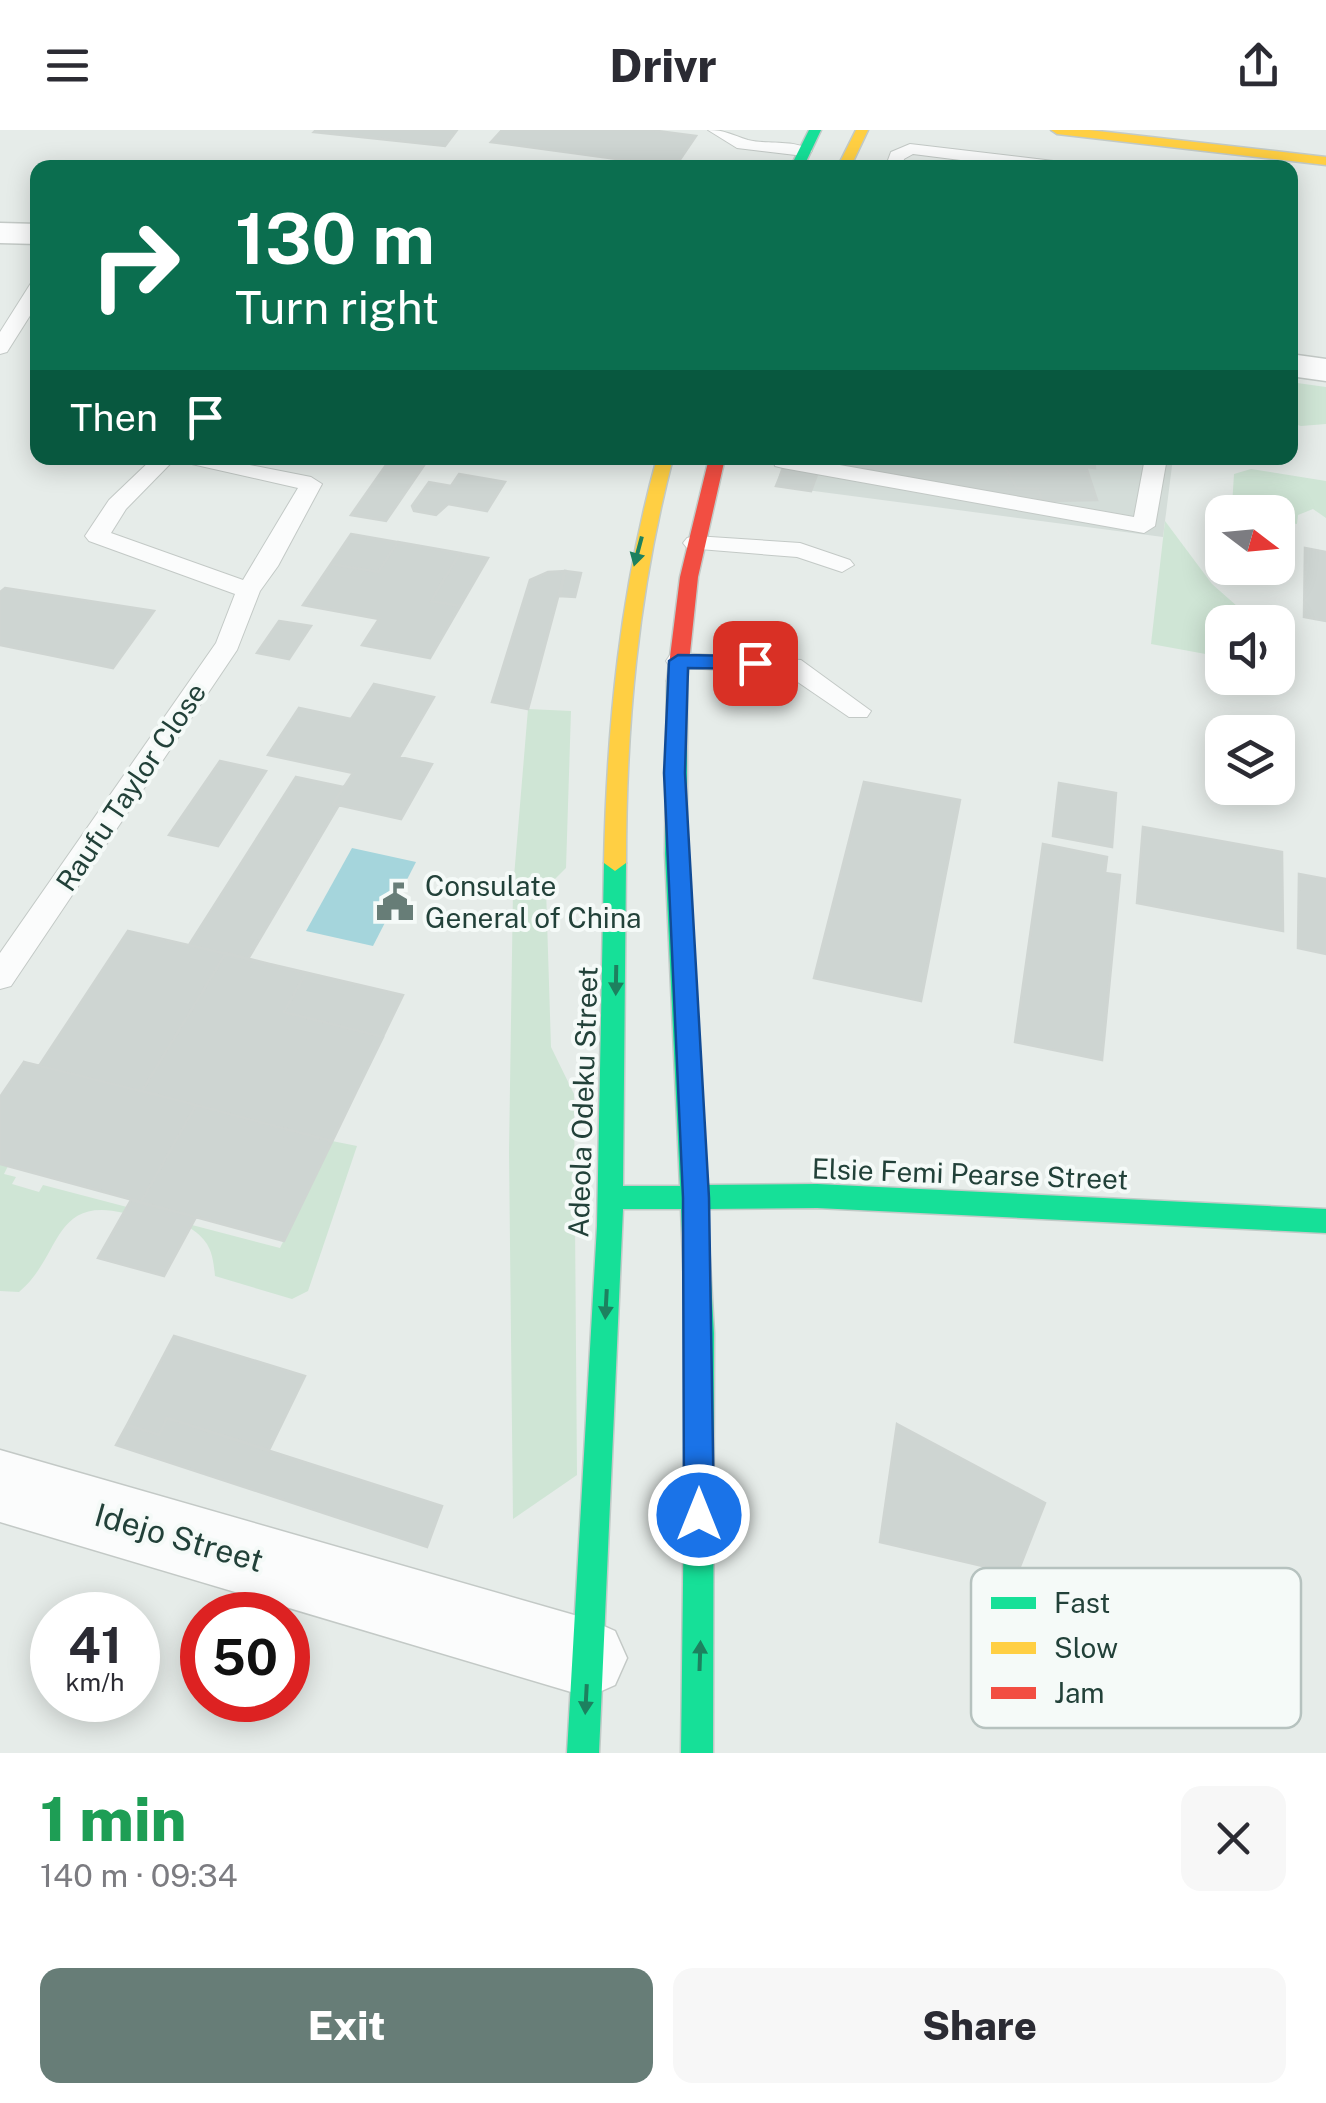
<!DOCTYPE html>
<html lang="en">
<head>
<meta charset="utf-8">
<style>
	body { margin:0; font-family:"Public Sans",sans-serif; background:#f7f7f7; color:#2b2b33; height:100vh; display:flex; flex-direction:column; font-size:38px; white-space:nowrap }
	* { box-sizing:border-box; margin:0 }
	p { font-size:32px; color:#7c7c81 }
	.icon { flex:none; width:55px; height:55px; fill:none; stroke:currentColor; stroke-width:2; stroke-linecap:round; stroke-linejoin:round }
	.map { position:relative; height:1623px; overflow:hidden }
	.panel { display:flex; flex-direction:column; background:#fff; flex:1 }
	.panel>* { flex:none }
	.top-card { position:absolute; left:30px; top:30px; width:1268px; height:305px; border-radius:20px; box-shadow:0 5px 25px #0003; background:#0b6e4f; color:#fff; overflow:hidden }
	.needle { width:65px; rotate:106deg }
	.fabs { position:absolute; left:1205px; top:365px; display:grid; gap:20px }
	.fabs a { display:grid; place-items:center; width:90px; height:90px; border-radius:20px; background:#fff; box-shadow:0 5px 25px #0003; font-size:50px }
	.speed { position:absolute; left:30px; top:1462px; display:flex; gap:20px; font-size:50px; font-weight:700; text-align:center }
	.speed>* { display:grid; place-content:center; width:130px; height:130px; border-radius:50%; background:#fff; box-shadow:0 5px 25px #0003; line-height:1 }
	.speed small { font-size:25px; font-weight:400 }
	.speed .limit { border:15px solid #d22; background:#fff; color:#111 }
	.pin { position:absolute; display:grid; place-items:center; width:85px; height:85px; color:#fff; margin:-42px; border-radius:20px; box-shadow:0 5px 15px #0006 }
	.me { position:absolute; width:110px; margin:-55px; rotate:0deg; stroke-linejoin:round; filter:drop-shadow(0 0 8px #0008) }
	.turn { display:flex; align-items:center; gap:35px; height:210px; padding:0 40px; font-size:45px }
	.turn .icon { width:130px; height:130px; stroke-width:2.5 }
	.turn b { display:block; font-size:70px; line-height:85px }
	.then { display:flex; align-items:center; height:95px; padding:0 40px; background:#0003; gap:20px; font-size:38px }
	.round { display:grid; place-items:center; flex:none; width:105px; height:105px; border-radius:20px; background:#f7f7f7 }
	.summary { display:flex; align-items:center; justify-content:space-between; height:170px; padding:0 40px }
	h1 { font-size:60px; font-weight:800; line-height:75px; color:#1e9e55 }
	.cta { display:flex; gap:20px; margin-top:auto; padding:20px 40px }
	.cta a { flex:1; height:115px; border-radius:20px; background:#677d77; color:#fff; font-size:40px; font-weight:800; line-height:115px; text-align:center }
	.cta a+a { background:#f7f7f7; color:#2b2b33 }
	header { display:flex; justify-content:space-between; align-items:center; height:130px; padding:0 40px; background:#fff; font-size:45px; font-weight:800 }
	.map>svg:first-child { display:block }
	.built { fill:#d4ddd9 }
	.green { fill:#cfe5d5 }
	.water { fill:#a5d5dc }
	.building { fill:#ced5d2; stroke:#cfd5d2; stroke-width:2.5 }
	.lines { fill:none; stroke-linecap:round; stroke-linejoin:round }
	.lane-casing { stroke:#c3c9c6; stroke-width:2 }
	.street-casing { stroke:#c3c9c6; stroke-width:3 }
	.fast-casing { stroke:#c2cac7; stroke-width:3 }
	.slow-casing { stroke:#c2cac7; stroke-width:3 }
	.jam-casing { stroke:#c2cac7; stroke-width:3 }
	.lane { fill:#fbfcfc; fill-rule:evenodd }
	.street { fill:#fbfcfc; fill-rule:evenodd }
	.fast { fill:#16e098; fill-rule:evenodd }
	.slow { fill:#ffcf43; fill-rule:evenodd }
	.jam { fill:#f24e42; fill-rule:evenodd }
	.oneway { fill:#1d815f }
	.route { fill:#1a73e8; stroke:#114b97; stroke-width:2.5 }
	.labels { text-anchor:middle; stroke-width:8; stroke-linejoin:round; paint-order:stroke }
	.street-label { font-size:28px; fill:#224139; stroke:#f5faf8 }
	.poi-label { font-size:28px; fill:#224139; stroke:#f5faf8; text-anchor:start }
	.near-street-label { font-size:32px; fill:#224139; stroke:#f5faf8 }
	.key { fill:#f5faf8; stroke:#b6c2bf; stroke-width:2.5 }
	.key-label { font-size:28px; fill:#224139 }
</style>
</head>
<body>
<header><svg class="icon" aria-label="menu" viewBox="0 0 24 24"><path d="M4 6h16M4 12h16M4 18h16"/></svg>Drivr<svg class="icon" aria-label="share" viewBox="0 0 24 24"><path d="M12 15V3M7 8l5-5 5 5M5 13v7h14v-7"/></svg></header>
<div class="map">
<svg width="1326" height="1623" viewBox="0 0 1326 1623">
	<rect width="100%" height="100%" fill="#e6ece9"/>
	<path class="built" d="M 784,328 L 1173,328 L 1163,407 L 776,356 Z"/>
	<path class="green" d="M 1290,252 L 1326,257 L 1326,294 L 1301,296 L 1290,293 Z
		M 1251,339 L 1326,351 L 1326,388 L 1313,379 L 1298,385 L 1297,394 L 1284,392 L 1284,383 L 1269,373 L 1253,378 L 1253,382 L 1232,376 L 1234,344 Z
		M 1165,391 L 1212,454 L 1255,492 L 1222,492 L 1222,527 L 1151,514 Z
		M 528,579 L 571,581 L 566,738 L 546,758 L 551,917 L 574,964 L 577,1345 L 513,1389 L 509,1022 L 513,759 Z
		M 332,1011 L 357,1016 L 308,1161 L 292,1169 L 215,1146 C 213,1123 210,1111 190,1098 L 192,1095 L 280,1118 Z
		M 0,1034 L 8,1036 L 4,1044 L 16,1047 L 12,1054 L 39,1062 L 43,1055 L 127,1077 L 124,1083 C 52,1066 62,1126 19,1162 L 0,1161 Z"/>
	<path class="water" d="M 352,718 L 416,732 L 373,816 L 306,801 Z"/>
	<path class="building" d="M 316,0 L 457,0 L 445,16 L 314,2 Z
		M 502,0 L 650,0 L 696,6 L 675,37 L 491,12 Z
		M 391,328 L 429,328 L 386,391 L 351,385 Z
		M 829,328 L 1000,328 L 1017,358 L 1038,359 L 1042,371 L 873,344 Z
		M 1000,328 L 1094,328 L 1095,338 L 1086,337 L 1097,370 L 1042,371 L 1038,359 L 1017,358 Z
		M 785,334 L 819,339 L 811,361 L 776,356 Z
		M 459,344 L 505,352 L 487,381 L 448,374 L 436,385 L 414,381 L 412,376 L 429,352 L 451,356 Z
		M 351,404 L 488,428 L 430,528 L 362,515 L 379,489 L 303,475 Z
		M 398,412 L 460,423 L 431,471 L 460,476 L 430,528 L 362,515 L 379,489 L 303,475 L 331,434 L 378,442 Z
		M 1305,418 L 1326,422 L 1326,491 L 1304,487 Z
		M 565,441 L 581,443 L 575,467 L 560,466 Z
		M 565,441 L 528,579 L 492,572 L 530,450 L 548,442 Z
		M 5,458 L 154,481 L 113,538 L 0,515 L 0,462 Z
		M 279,491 L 311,496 L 289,529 L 257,523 Z
		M 374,554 L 434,567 L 399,627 L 432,634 L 401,689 L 333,674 L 353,643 L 268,625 L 299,578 L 351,589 Z
		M 220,631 L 266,641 L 218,716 L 169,705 Z
		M 296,647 L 344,657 L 333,674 L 339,675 L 248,829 L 189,815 Z
		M 864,652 L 960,670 L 921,871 L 814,848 Z
		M 1059,653 L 1116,663 L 1112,717 L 1053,706 Z
		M 1143,697 L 1282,722 L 1283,801 L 1137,773 Z
		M 1043,714 L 1107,727 L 1105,743 L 1120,745 L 1102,930 L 1015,912 Z
		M 1299,744 L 1326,749 L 1326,824 L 1298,818 Z
		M 128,801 L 403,865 L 284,1111 L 0,1034 L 0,967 L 24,932 L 39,936 Z
		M 226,823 L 306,843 L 284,882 L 383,907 L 332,1011 L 142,961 Z
		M 24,932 L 196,975 L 141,1072 L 0,1034 L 0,967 Z
		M 131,1070 L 196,1087 L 164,1146 L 98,1128 Z
		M 174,1206 L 305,1246 L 269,1320 L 167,1288 L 159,1305 L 127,1295 Z
		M 167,1288 L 442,1376 L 427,1417 L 116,1315 L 127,1295 L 159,1305 Z
		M 897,1294 L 1045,1373 L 1017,1444 L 880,1412 Z"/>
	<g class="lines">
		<g class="lane-casing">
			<path id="lane" d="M 708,0 C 725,0 732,5 748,10 C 768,15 795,9 812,21 L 804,26 L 737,18 Z
				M 910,14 L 1070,33 L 1078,38 L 1023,38 L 913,24 L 904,29 L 902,38 L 885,38 L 891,22 Z
				M 38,151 L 38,173 L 7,222 L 0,224 L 0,202 L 31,153 Z
				M 153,328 L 214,328 L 311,347 L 322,354 L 278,436 L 260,461 L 237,520 L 11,856 L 0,859 L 0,823 L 216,513 L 235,464 L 89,411 L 85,406 L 109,370 ZM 174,330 L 298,358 L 243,450 L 111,403 L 126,379 Z
				M 773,328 L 800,328 L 1134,387 L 1145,328 L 1167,328 L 1155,396 L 1144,403 L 783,338 L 775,336 Z
				M 695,406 L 800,413 L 850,430 L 854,435 L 842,442 L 797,427 L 687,418 L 683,413 L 687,408 Z
				M 679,523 L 801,530 L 871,581 L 867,587 L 849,587 L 786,544 L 670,537 L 666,531 L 670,525 Z"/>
		</g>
		<g class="street-casing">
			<path id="street" d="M 0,93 L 38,94 L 38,114 L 0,113 Z
				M 1290,224 L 1326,229 L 1326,251 L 1290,246 Z
				M 0,1320 L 588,1489 L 615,1501 L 627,1528 L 615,1555 L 588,1567 L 0,1392 Z"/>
		</g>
		<g class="fast-casing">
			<path id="fast" d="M 809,0 L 821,0 L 803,38 L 790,38 Z
				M 677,545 L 687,551 L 687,724 L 705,1055 L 817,1054 L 1326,1079 L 1326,1103 L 817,1078 L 707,1079 L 714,1203 L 713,1623 L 681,1623 L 686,1203 L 681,1079 L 623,1079 L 599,1623 L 567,1623 L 597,1096 L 604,733 L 615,725 L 626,733 L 623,1056 L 680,1056 L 665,724 L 667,551 Z"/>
		</g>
		<g class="slow-casing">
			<path id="slow" d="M 856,0 L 868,0 L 850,38 L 837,38 Z
				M 1051,0 L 1089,0 L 1326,27 L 1326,35 L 1057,4 Z
				M 657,328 L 673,328 C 638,462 626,595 626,733 L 615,741 L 604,733 C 607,595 620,462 657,328 Z"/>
		</g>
		<g class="jam-casing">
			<path id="jam" d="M 709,328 L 725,328 L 698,447 L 687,551 L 677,557 L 667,551 L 680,447 Z"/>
		</g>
		<use href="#lane" class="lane"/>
		<use href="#street" class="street"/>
		<use href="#fast" class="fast"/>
		<use href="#slow" class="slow"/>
		<use href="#jam" class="jam"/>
	</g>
	<defs><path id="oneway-solid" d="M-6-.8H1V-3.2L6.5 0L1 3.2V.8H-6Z" transform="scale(2.5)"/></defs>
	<g class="oneway">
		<use href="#oneway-solid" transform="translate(638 421) rotate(105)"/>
		<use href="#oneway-solid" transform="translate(616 850) rotate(91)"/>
		<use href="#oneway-solid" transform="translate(606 1174) rotate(93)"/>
		<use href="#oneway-solid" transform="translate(700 1526) rotate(-88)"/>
		<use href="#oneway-solid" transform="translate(586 1569) rotate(93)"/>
	</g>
	<path class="route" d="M 678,525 L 755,526 L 765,533 L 755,539 L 688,538 L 685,643 L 709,1068 L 714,1385 L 710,1395 L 699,1400 L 688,1395 L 684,1385 L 683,1068 L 664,643 L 669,531 Z"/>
	<defs>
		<g id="civic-bare" transform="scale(3)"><path d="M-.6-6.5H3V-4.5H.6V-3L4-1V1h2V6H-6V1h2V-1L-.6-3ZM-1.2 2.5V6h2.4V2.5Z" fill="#677d77" stroke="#f5faf8" stroke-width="2.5" paint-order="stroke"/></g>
	</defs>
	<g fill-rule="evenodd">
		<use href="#civic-bare" x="395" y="772"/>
	</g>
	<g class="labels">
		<g class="street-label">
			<text transform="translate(131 657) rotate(-56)" y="10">Raufu Taylor Close</text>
			<text transform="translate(583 972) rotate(-88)" y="10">Adeola Odeku Street</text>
			<text transform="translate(970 1044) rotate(2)" y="10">Elsie Femi Pearse Street</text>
		</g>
		<g class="poi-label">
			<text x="425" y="766">Consulate<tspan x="425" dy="32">General of China</tspan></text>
		</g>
		<g class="near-street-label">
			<text transform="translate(179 1408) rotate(16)" y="11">Idejo Street</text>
		</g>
	</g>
	<rect x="971" y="1438" width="330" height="160" rx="15" class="key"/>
	<rect x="991" y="1467" width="45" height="12" fill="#16e098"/>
	<rect x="991" y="1512" width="45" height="12" fill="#ffcf43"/>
	<rect x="991" y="1557" width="45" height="12" fill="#f24e42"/>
	<g class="key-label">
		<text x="1054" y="1483">Fast</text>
		<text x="1054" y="1528">Slow</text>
		<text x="1054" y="1573">Jam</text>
	</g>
</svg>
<div class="fabs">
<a><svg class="needle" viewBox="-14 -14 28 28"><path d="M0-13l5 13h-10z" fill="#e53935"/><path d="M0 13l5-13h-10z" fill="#7c7c81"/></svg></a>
<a><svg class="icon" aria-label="sound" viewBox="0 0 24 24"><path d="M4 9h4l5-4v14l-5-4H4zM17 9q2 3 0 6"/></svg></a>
<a><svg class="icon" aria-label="layers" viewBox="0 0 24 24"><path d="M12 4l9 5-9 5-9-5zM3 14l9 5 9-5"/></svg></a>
</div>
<div class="speed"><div>41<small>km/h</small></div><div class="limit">50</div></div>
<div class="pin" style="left:755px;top:533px;background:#d93025"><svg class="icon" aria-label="arrive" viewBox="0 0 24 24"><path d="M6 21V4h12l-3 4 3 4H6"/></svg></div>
<svg class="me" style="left:699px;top:1385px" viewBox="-20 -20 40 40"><circle r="17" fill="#1a73e8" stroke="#fff" stroke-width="3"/><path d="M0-11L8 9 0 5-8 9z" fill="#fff"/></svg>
<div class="top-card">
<div class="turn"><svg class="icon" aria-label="right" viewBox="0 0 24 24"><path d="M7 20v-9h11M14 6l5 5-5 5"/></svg><div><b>130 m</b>Turn right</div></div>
<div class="then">Then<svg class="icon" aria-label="arrive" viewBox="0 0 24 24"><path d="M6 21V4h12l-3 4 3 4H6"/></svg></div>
</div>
</div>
<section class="panel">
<div class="summary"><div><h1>1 min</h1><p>140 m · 09:34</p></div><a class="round"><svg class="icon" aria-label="close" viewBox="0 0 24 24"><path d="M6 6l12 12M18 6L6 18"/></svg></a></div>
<div class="cta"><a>Exit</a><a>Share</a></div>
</section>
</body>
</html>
